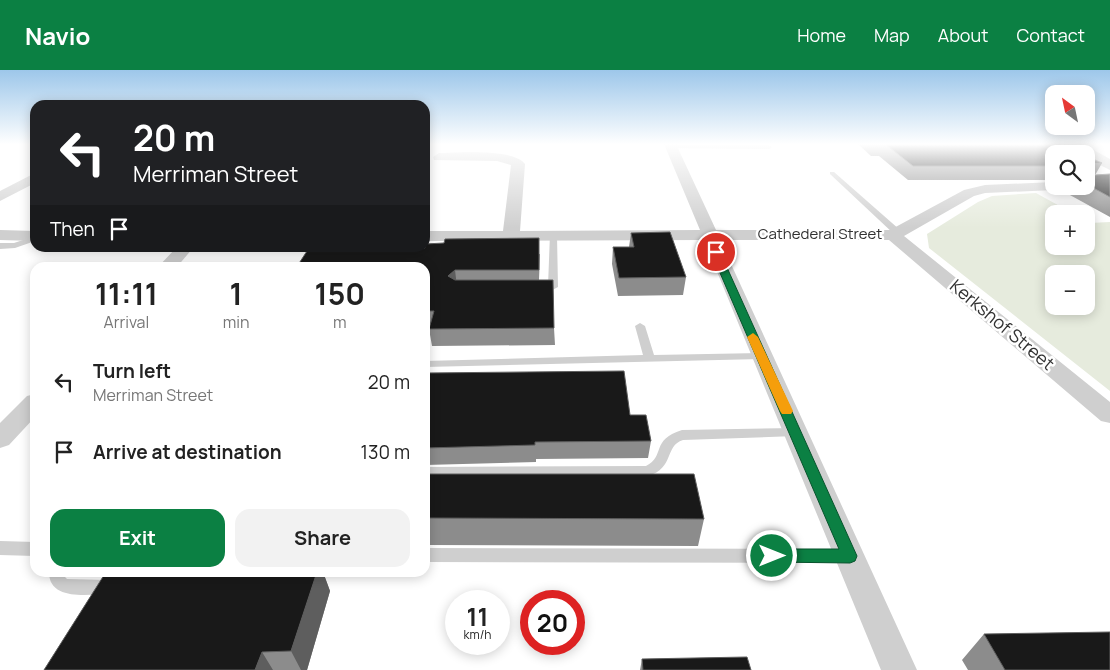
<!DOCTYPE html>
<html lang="en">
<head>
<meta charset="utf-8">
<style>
	body { margin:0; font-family:Manrope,sans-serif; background:#f2f2f2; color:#222; height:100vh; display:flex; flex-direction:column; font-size:19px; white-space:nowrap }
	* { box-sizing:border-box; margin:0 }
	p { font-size:16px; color:#767676 }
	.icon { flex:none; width:28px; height:28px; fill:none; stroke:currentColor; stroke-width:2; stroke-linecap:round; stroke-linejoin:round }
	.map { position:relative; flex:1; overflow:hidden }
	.drawer { position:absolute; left:30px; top:192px; width:400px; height:315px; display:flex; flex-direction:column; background:#fff; border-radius:15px; box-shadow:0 2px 12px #0003 }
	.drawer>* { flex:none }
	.top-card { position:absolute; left:30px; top:30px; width:400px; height:152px; border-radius:15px; box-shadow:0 2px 12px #0003; background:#202124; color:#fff; overflow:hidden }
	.needle { width:32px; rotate:327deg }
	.tools { position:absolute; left:1045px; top:15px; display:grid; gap:10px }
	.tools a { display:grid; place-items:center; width:50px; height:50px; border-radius:10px; background:#fff; box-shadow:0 2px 12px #0003; font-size:25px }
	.speed { position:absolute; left:445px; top:520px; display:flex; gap:10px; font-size:25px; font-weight:700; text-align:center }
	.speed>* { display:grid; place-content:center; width:65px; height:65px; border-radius:50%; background:#fff; box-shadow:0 2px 12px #0003; line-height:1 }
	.speed small { font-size:12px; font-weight:400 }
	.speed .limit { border:8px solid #d22; background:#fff; color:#111 }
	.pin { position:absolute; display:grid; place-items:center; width:42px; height:42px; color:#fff; margin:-21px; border:2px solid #fff; border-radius:50%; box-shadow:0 1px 5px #0007 }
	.me { position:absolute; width:55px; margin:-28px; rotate:90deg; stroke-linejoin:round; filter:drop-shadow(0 0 4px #0008) }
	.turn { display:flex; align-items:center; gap:18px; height:105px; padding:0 20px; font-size:22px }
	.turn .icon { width:65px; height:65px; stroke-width:2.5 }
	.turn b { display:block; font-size:35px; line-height:42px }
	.then { display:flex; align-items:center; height:48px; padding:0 20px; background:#0003; gap:10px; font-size:19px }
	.eta { display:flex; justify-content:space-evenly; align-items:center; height:85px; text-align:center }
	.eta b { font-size:30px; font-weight:700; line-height:35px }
	.primary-button { display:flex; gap:10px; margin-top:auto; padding:10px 20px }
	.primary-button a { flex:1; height:58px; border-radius:15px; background:#0b8043; color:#fff; font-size:20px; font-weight:700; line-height:58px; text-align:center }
	.primary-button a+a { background:#f2f2f2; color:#222 }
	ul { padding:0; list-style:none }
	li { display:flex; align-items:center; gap:15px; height:70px; padding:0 20px }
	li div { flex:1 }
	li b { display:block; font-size:19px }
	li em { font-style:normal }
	header { display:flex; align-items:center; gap:30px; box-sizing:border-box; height:70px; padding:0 25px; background:#0b8043; color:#fff }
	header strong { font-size:24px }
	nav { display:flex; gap:28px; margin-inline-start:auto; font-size:18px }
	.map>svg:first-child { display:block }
	.green { fill:#e6ebdd; fill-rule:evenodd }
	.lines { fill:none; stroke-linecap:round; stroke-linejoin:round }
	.service { fill:#cfcfcf; fill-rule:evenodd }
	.minor { fill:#cfcfcf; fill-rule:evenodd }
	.tertiary { fill:#cfcfcf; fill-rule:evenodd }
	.wall { fill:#8c8c8c }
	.shaded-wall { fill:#5e5e5e }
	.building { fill:#191919; stroke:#5e5e5e }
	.route { fill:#0b8043; stroke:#07532c }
	.slow { fill:#f59e0b }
	.labels { text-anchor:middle; stroke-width:5; stroke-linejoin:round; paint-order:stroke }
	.far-street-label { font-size:15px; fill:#323232; stroke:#fff }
	.street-label { font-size:18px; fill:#323232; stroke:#fff }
</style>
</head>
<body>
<header>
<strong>Navio</strong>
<nav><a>Home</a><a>Map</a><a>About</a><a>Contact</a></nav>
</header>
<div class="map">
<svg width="1110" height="600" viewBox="0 0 1110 600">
	<rect width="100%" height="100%" fill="#fff"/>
	<path class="green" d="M 1036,123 L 1074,144 L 1054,144 L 1054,176 L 1086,176 L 1086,151 L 1090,153 L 1110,152 L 1110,321 L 929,178 L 927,164 L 978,132 L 992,126 ZM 1054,204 L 1086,204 L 1086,236 L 1054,236 Z"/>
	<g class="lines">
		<path class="service" d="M 1055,74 L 1074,74 L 1076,76 L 1073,78 Z
			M 671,75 L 769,75 L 772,77 L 769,79 L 669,78 L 668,77 Z
			M 830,102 L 834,102 L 900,160 L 900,164 L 894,164 L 830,104 Z
			M 550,164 L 557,166 L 558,217 L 547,223 L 542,220 L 548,216 Z
			M 35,166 L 35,171 L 15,178 L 0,179 L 0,173 L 14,173 Z
			M 640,253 L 645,256 L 654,285 L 761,283 L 766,286 L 761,289 L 425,297 L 425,291 L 643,285 L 635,256 Z
			M 796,358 L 800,359 L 802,362 L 800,365 L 796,366 L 683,370 C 664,376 675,398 648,406 L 425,407 L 425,397 L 646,396 C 666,386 650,370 682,360 Z
			M 0,471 L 35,472 L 35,486 L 0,485 Z
			M 425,478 L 848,479 L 853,481 L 856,486 L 853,491 L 848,493 L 425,492 Z
			M 49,502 L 65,502 L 65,507 L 67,509 L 110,510 L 116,512 L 118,517 L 116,522 L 110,524 C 90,524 49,532 49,502 Z"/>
		<path class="minor" d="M 664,74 L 676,74 L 716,160 L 890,160 L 964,120 L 985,115 L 1054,112 L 1054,116 L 1061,116 L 1054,120 L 985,123 L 974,126 L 904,166 L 1110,332 L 1110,353 L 1101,351 L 889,170 L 720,170 L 917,600 L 881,600 L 704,170 L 425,171 L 425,161 L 503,161 L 511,95 L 497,91 L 434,90 L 433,87 L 439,83 C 458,83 513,78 525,94 L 520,161 L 700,160 Z
			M 35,103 L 35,113 L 0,131 L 0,121 Z
			M 0,160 L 35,161 L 35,171 L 0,170 Z
			M 176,178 L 193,178 L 176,198 L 157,198 Z
			M 35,324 L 35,347 L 9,375 L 0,378 L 0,353 L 27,326 Z"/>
		<path class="tertiary" d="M 1064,74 L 1083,74 L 1110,89 L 1110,100 L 1086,88 L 1086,84 L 1078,84 Z"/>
	</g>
	<path class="wall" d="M 858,74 L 1060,74 L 1054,84 L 1054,110 L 908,110 L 879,86 L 871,86 Z
		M 1086,86 L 1095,105 L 1110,104 L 1110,147 L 1059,119 L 1061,116 L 1086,116 Z
		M 631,163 L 686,207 L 683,225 L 618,226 L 612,194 L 613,177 L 629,177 Z
		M 540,184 L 539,210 L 554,258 L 555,275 L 432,276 L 429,259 L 425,259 L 425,198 Z
		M 425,303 L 630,345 L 651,371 L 648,388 L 536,389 L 536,392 L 425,395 Z
		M 425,404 L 704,449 L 698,476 L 425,475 Z
		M 106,502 L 323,502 L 330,521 L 307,600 L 44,600 Z
		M 984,564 L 1110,600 L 968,600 L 962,590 Z
		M 642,589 L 751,600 L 640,600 Z"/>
	<path class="shaded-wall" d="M 1102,93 L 1094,107 L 1087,108 L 1087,101 L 1093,94 Z
		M 455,200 L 457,217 L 448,206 Z
		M 317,502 L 323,502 L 330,521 L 307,600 L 301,600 L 291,581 Z
		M 262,582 L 273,600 L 255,600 Z"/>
	<path class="building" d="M 885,74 L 1060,74 L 1081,84 L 1054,84 L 1054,96 L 913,96 Z
		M 1086,86 L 1102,93 L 1093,94 L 1092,100 L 1087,101 L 1089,103 L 1095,105 L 1110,104 L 1110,127 L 1086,114 Z
		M 670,162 L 686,207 L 619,208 L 613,177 L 634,177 L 631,163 Z
		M 539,168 L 539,200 L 455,200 L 448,206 L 455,210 L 553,210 L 554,258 L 429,259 L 434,241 L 425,241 L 425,198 L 296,198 L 309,178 L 425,178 L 425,174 L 444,173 L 445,169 Z
		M 624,301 L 630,345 L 646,345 L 651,371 L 535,372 L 535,375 L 425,378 L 425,303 Z
		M 425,404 L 694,404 L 704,449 L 425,448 Z
		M 106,502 L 317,502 L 291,581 L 262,582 L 255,600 L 44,600 Z
		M 1110,562 L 1110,600 L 1005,600 L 984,564 Z
		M 747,587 L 751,600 L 643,600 L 642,589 Z"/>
	<linearGradient id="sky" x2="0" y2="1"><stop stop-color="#9dc7ea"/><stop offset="0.47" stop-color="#fff"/><stop offset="1" stop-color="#fff" stop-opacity="0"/></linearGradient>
	<rect width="1110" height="158" fill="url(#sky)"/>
	<path class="route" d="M 716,179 L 720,182 L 857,486 L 855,491 L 850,493 L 772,492 L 767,490 L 765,486 L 767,481 L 772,479 L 839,479 L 711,182 Z"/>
	<path class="slow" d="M 753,263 L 758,267 L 793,341 L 791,344 L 782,344 L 780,341 L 747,267 Z"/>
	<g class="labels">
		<g class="far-street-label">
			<text x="820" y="169">Cathederal Street</text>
		</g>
		<g class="street-label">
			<text transform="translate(1002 255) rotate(40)" y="6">Kerkshof Street</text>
		</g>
	</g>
</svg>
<div class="tools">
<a><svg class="needle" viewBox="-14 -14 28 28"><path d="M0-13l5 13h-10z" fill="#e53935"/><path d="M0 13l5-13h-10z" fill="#767676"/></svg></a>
<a><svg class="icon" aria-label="search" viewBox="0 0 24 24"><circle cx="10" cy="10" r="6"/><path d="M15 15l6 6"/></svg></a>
<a>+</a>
<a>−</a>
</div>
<div class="speed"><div>11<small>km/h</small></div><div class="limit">20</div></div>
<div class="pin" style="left:716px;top:182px;background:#d93025"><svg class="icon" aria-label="arrive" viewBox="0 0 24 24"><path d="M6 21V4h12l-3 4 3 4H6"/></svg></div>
<svg class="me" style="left:772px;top:486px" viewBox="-20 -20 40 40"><circle r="17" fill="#0b8043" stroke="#fff" stroke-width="3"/><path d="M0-11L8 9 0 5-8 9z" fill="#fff"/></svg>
<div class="top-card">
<div class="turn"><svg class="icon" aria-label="left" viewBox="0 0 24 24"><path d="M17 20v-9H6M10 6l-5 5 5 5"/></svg><div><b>20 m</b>Merriman Street</div></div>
<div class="then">Then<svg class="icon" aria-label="arrive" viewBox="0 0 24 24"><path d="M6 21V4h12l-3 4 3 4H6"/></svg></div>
</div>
<section class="drawer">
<div class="eta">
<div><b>11:11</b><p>Arrival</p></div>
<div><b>1</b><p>min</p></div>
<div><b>150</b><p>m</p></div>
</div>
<ul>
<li><svg class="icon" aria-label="left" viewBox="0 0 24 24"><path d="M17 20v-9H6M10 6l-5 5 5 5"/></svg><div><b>Turn left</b><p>Merriman Street</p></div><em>20 m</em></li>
<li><svg class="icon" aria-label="arrive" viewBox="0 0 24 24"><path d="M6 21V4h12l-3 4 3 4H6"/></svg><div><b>Arrive at destination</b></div><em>130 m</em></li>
</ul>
<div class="primary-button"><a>Exit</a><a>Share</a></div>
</section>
</div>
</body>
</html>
